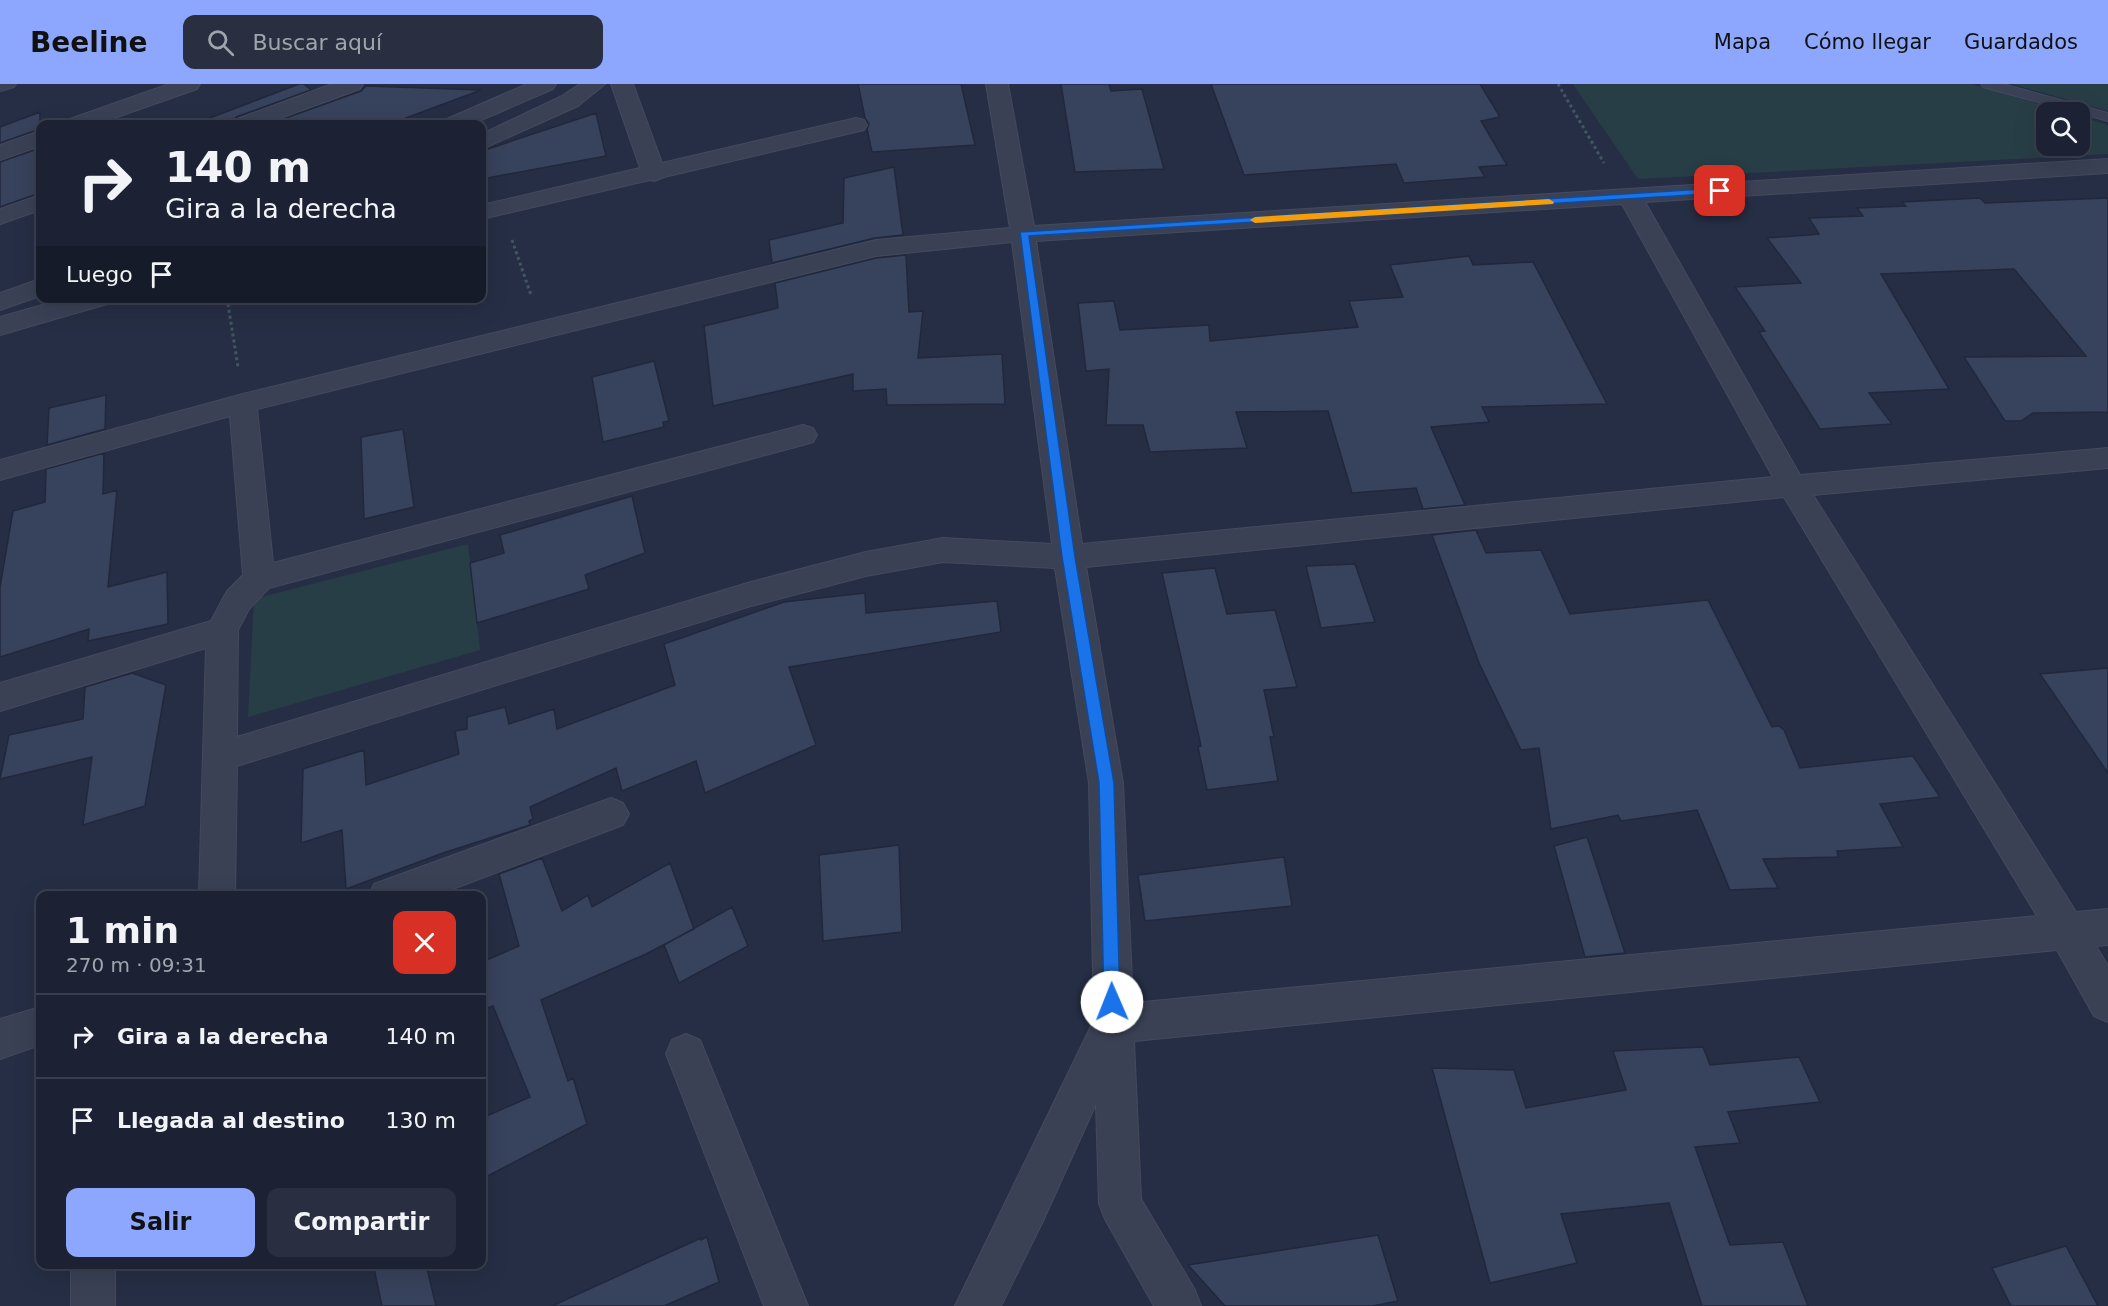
<!DOCTYPE html>
<html lang="es">
<head>
<meta charset="utf-8">
<style>
	body { margin:0; font-family:"DejaVu Sans",sans-serif; background:#292f40; color:#f1f3f6; height:100vh; display:flex; flex-direction:column; font-size:22px; white-space:nowrap }
	* { box-sizing:border-box; margin:0 }
	p { font-size:20px; color:#a0a4ac }
	.icon { flex:none; width:33px; height:33px; fill:none; stroke:currentColor; stroke-width:2; stroke-linecap:round; stroke-linejoin:round }
	.map { position:relative; flex:1; overflow:hidden }
	.drawer { position:absolute; left:36px; top:807px; width:450px; height:378px; display:flex; flex-direction:column; background:#1c2234; border-radius:12px; box-shadow:0 6px 24px #0002,0 0 0 2px #3a3f4f }
	.drawer>* { flex:none }
	.banner { position:absolute; left:36px; top:36px; width:450px; height:183px; border-radius:12px; box-shadow:0 6px 24px #0002,0 0 0 2px #3a3f4f; background:#1c2234; color:#f1f3f6; overflow:hidden }
	.controls { position:absolute; left:2036px; top:18px; display:grid; gap:12px }
	.controls a { display:grid; place-items:center; width:54px; height:54px; border-radius:12px; background:#1c2234; box-shadow:0 6px 24px #0002,0 0 0 2px #3a3f4f; font-size:30px }
	.pin { position:absolute; display:grid; place-items:center; width:51px; height:51px; color:#fff; margin:-26px; border-radius:12px; box-shadow:0 3px 9px #0006 }
	.me { position:absolute; width:66px; margin:-33px; rotate:359deg; stroke-linejoin:round; filter:drop-shadow(0 0 4px #0008) }
	.turn { display:flex; align-items:center; gap:21px; height:126px; padding:0 30px; font-size:27px }
	.turn .icon { width:78px; height:78px; stroke-width:2.5 }
	.turn b { display:block; font-size:42px; line-height:51px }
	.then { display:flex; align-items:center; height:57px; padding:0 30px; background:#0003; gap:12px; font-size:22px }
	.round { display:grid; place-items:center; flex:none; width:63px; height:63px; border-radius:12px; background:#292f40 }
	.summary { display:flex; align-items:center; justify-content:space-between; height:102px; padding:0 30px }
	h1 { font-size:36px; font-weight:800; line-height:45px }
	.cta { display:flex; gap:12px; margin-top:auto; padding:12px 30px }
	.cta a { flex:1; height:69px; border-radius:12px; background:#8da7fe; color:#111; font-size:24px; font-weight:800; line-height:69px; text-align:center }
	.cta a+a { background:#292f40; color:#f1f3f6 }
	ul { padding:0; list-style:none }
	li { display:flex; align-items:center; gap:18px; height:84px; padding:0 30px; border-top:2px solid #3a3f4f }
	li div { flex:1 }
	li b { display:block; font-size:22px }
	li em { font-style:normal }
	header { display:flex; align-items:center; gap:36px; box-sizing:border-box; height:84px; padding:0 30px; background:#8da7fe; color:#111 }
	header strong { font-size:28px }
	nav { display:flex; gap:33px; margin-inline-start:auto; font-size:21px }
	.search { width:420px; height:54px; background:#292f40; display:flex; align-items:center; gap:15px; box-sizing:border-box; padding:0 21px; border-radius:12px; color:#a0a4ac; font-size:22px }
	.map>svg:first-child { display:block }
	.green { fill:#283e46 }
	.building { fill:#37425c; stroke:#21283c; stroke-width:1.5 }
	.lines { fill:none; stroke-linecap:round; stroke-linejoin:round }
	.service-casing { stroke:#444a5e; stroke-width:2 }
	.minor-casing { stroke:#444a5e; stroke-width:2 }
	.path { stroke:#41575e; stroke-width:3; stroke-dasharray:3 3; stroke-linecap:butt }
	.service { fill:#3a4155; fill-rule:evenodd }
	.minor { fill:#3a4155; fill-rule:evenodd }
	.route { fill:#1a73e8; stroke:#114b97; stroke-width:1.5 }
	.slow { fill:#f59e0b }
</style>
</head>
<body>
<header>
<strong>Beeline</strong>
<div class="search"><svg class="icon" aria-label="search" viewBox="0 0 24 24"><circle cx="10" cy="10" r="6"/><path d="M15 15l6 6"/></svg>Buscar aquí</div>
<nav><a>Mapa</a><a>Cómo llegar</a><a>Guardados</a></nav>
</header>
<div class="map">
<svg width="2108" height="1222" viewBox="0 0 2108 1222">
	<rect width="100%" height="100%" fill="#262e45"/>
	<path class="green" d="M 1573,0 L 1972,0 L 2066,28 L 2046,28 L 2046,62 L 2079,62 L 2079,32 L 2108,41 L 2108,70 L 1638,95 Z
		M 2012,0 L 2108,0 L 2108,27 Z
		M 468,460 L 480,566 L 248,633 L 254,515 Z"/>
	<path class="building" d="M 299,0 L 304,0 L 311,6 L 236,33 L 232,40 L 203,40 L 202,37 Z
		M 858,0 L 961,0 L 975,61 L 872,68 L 867,45 L 869,40 L 865,34 Z
		M 1061,0 L 1109,0 L 1111,7 L 1142,5 L 1164,85 L 1075,88 Z
		M 1211,0 L 1480,0 L 1500,33 L 1481,37 L 1507,81 L 1479,83 L 1485,93 L 1404,99 L 1396,80 L 1244,91 Z
		M 366,2 L 481,6 L 390,40 L 269,40 L 361,7 Z
		M 40,28 L 40,45 L 0,59 L 0,43 Z
		M 596,29 L 606,72 L 482,95 L 482,67 Z
		M 40,64 L 40,109 L 0,123 L 0,78 Z
		M 894,83 L 903,151 L 875,154 L 772,179 L 769,156 L 843,139 L 844,94 Z
		M 1980,114 L 1985,119 L 2108,114 L 2108,328 L 2033,329 L 2021,337 L 2005,337 L 1964,273 L 2086,272 L 2014,185 L 1881,190 L 1949,305 L 1869,309 L 1892,340 L 1820,345 L 1759,248 L 1765,247 L 1735,203 L 1801,199 L 1767,154 L 1819,150 L 1809,134 L 1863,132 L 1857,124 L 1906,122 L 1902,118 Z
		M 906,171 L 909,228 L 923,227 L 918,274 L 1002,270 L 1005,320 L 887,321 L 886,305 L 853,307 L 853,290 L 713,322 L 704,242 L 778,224 L 775,199 L 876,174 Z
		M 1469,172 L 1473,181 L 1533,178 L 1607,320 L 1482,323 L 1489,338 L 1431,343 L 1465,421 L 1423,425 L 1416,404 L 1352,409 L 1328,327 L 1236,328 L 1247,364 L 1150,368 L 1143,341 L 1106,341 L 1109,285 L 1086,287 L 1078,219 L 1114,217 L 1120,246 L 1209,241 L 1210,257 L 1358,243 L 1349,217 L 1403,213 L 1390,181 Z
		M 654,277 L 669,337 L 663,338 L 664,343 L 603,358 L 592,293 Z
		M 106,311 L 105,345 L 47,361 L 49,324 Z
		M 403,345 L 414,423 L 364,435 L 361,353 Z
		M 104,369 L 103,410 L 117,406 L 108,503 L 167,488 L 168,540 L 88,557 L 89,545 L 0,573 L 0,503 L 13,427 L 45,418 L 46,385 Z
		M 632,412 L 645,469 L 585,491 L 589,505 L 477,539 L 470,479 L 504,469 L 500,451 Z
		M 1476,446 L 1486,469 L 1541,466 L 1570,530 L 1708,516 L 1772,643 L 1779,642 L 1784,646 L 1800,684 L 1913,672 L 1940,713 L 1880,720 L 1903,763 L 1837,767 L 1838,773 L 1763,775 L 1778,804 L 1730,806 L 1697,726 L 1621,737 L 1618,731 L 1551,745 L 1539,664 L 1521,666 L 1479,579 L 1432,451 Z
		M 1355,480 L 1375,538 L 1321,544 L 1306,482 Z
		M 1215,484 L 1227,530 L 1275,526 L 1297,603 L 1264,606 L 1274,653 L 1270,653 L 1278,697 L 1207,706 L 1198,663 L 1201,662 L 1162,489 Z
		M 865,509 L 866,529 L 997,517 L 1001,548 L 789,583 L 816,661 L 705,709 L 696,677 L 622,707 L 616,684 L 530,723 L 533,735 L 529,737 L 530,741 L 443,769 L 346,805 L 342,746 L 301,759 L 303,685 L 364,666 L 366,701 L 459,670 L 455,647 L 467,645 L 467,633 L 505,623 L 509,640 L 554,625 L 557,645 L 675,601 L 664,560 L 784,518 Z
		M 2108,584 L 2108,689 L 2040,590 Z
		M 132,589 L 166,601 L 145,722 L 83,741 L 92,673 L 0,695 L 9,651 L 83,635 L 85,603 Z
		M 1587,753 L 1625,869 L 1585,873 L 1554,762 Z
		M 899,761 L 902,848 L 823,857 L 819,771 Z
		M 1284,773 L 1292,822 L 1145,837 L 1138,791 Z
		M 542,774 L 562,827 L 588,811 L 592,823 L 670,779 L 694,845 L 646,870 L 541,916 L 568,997 L 573,994 L 587,1040 L 482,1095 L 482,1034 L 530,1013 L 493,922 L 482,926 L 482,878 L 519,862 L 499,790 Z
		M 732,823 L 748,862 L 679,899 L 664,861 Z
		M 1703,963 L 1710,981 L 1799,973 L 1820,1018 L 1728,1028 L 1740,1059 L 1695,1063 L 1730,1161 L 1783,1158 L 1808,1222 L 1702,1222 L 1669,1119 L 1561,1130 L 1577,1179 L 1490,1199 L 1432,984 L 1514,986 L 1526,1024 L 1626,1006 L 1613,967 Z
		M 1378,1151 L 1398,1217 L 1372,1222 L 1225,1222 L 1188,1181 Z
		M 707,1153 L 719,1198 L 664,1222 L 552,1222 L 701,1154 L 701,1156 Z
		M 2066,1162 L 2098,1222 L 2011,1222 L 1992,1184 Z
		M 373,1180 L 426,1180 L 436,1222 L 382,1222 Z"/>
	<g class="lines">
		<g class="service-casing">
			<path id="service" d="M 0,0 L 16,0 L 14,3 L 0,7 Z
				M 1981,0 L 2003,0 L 2108,29 L 2108,37 L 1983,3 Z"/>
		</g>
		<g class="minor-casing">
			<path id="minor" d="M 169,0 L 200,0 L 197,5 L 97,40 L 67,40 L 70,35 Z
				M 332,0 L 363,0 L 360,5 L 264,40 L 234,40 L 237,35 Z
				M 527,0 L 556,0 L 553,5 L 472,40 L 444,40 L 447,35 Z
				M 580,0 L 605,0 L 578,22 L 482,65 L 482,50 L 562,12 Z
				M 611,0 L 633,0 L 662,79 L 856,34 L 864,36 L 867,41 L 864,46 L 664,93 L 654,97 L 650,96 L 482,135 L 482,121 L 640,84 Z
				M 986,0 L 1008,0 L 1034,142 L 2108,75 L 2108,89 L 1645,118 L 1800,391 L 2108,364 L 2108,384 L 1813,411 L 2076,828 L 2108,825 L 2108,861 L 2096,862 L 2108,882 L 2108,938 L 2094,932 L 2057,866 L 1134,957 L 1141,1115 L 1195,1206 L 1201,1222 L 1154,1222 L 1105,1135 L 1099,1120 L 1096,1020 L 1042,1139 L 1001,1222 L 955,1222 L 1094,936 L 1089,699 L 1055,484 L 943,478 L 866,492 L 751,522 L 237,682 L 235,812 L 199,812 L 206,564 L 0,627 L 0,599 L 211,537 L 227,507 L 243,491 L 230,332 L 0,396 L 0,376 L 243,310 L 876,156 L 1010,144 ZM 1622,120 L 1773,393 L 1082,460 L 1036,157 ZM 1012,158 L 1052,460 L 943,454 L 866,468 L 751,498 L 237,653 L 238,546 L 249,525 L 269,504 L 803,361 L 813,358 L 817,351 L 813,344 L 803,341 L 273,479 L 257,325 L 876,172 ZM 1784,413 L 2037,832 L 1133,919 L 1123,699 L 1086,483 Z
				M 40,47 L 40,62 L 0,76 L 0,61 Z
				M 40,111 L 40,126 L 0,140 L 0,125 Z
				M 40,195 L 40,212 L 0,226 L 0,209 Z
				M 67,214 L 110,214 L 107,220 L 0,251 L 0,233 Z
				M 611,714 L 623,719 L 629,730 L 623,741 L 434,812 L 369,812 L 374,800 Z
				M 40,923 L 40,961 L 0,975 L 0,935 Z
				M 686,950 L 700,956 L 808,1222 L 764,1222 L 666,970 L 672,956 Z
				M 71,1180 L 115,1180 L 115,1222 L 71,1222 Z"/>
		</g>
		<path class="path" d="M 1558,0 L 1604,79
			M 512,156 L 531,211
			M 227,214 L 238,283"/>
		<use href="#service" class="service"/>
		<use href="#minor" class="minor"/>
	</g>
	<path class="route" d="M 1720,104 L 1725,107 L 1723,109 L 1029,152 L 1075,473 L 1114,699 L 1120,918 L 1118,923 L 1112,926 L 1106,923 L 1104,918 L 1099,699 L 1062,473 L 1020,148 Z"/>
	<path class="slow" d="M 1549,115 L 1554,118 L 1553,120 L 1255,139 L 1250,136 L 1255,133 Z"/>
</svg>
<div class="controls">
<a><svg class="icon" aria-label="search" viewBox="0 0 24 24"><circle cx="10" cy="10" r="6"/><path d="M15 15l6 6"/></svg></a>
</div>
<div class="pin" style="left:1720px;top:107px;background:#d93025"><svg class="icon" aria-label="arrive" viewBox="0 0 24 24"><path d="M6 21V4h12l-3 4 3 4H6"/></svg></div>
<svg class="me" style="left:1112px;top:918px" viewBox="-20 -20 40 40"><circle r="19" fill="#fff"/><path d="M0-13L10 11 0 6-10 11z" fill="#1a73e8"/></svg>
<div class="banner">
<div class="turn"><svg class="icon" aria-label="right" viewBox="0 0 24 24"><path d="M7 20v-9h11M14 6l5 5-5 5"/></svg><div><b>140 m</b>Gira a la derecha</div></div>
<div class="then">Luego<svg class="icon" aria-label="arrive" viewBox="0 0 24 24"><path d="M6 21V4h12l-3 4 3 4H6"/></svg></div>
</div>
<section class="drawer">
<div class="summary"><div><h1>1 min</h1><p>270 m · 09:31</p></div><a class="round" style="background:#d93025;color:#fff"><svg class="icon" aria-label="close" viewBox="0 0 24 24"><path d="M6 6l12 12M18 6L6 18"/></svg></a></div>
<ul>
<li><svg class="icon" aria-label="right" viewBox="0 0 24 24"><path d="M7 20v-9h11M14 6l5 5-5 5"/></svg><div><b>Gira a la derecha</b></div><em>140 m</em></li>
<li><svg class="icon" aria-label="arrive" viewBox="0 0 24 24"><path d="M6 21V4h12l-3 4 3 4H6"/></svg><div><b>Llegada al destino</b></div><em>130 m</em></li>
</ul>
<div class="cta"><a>Salir</a><a>Compartir</a></div>
</section>
</div>
</body>
</html>
